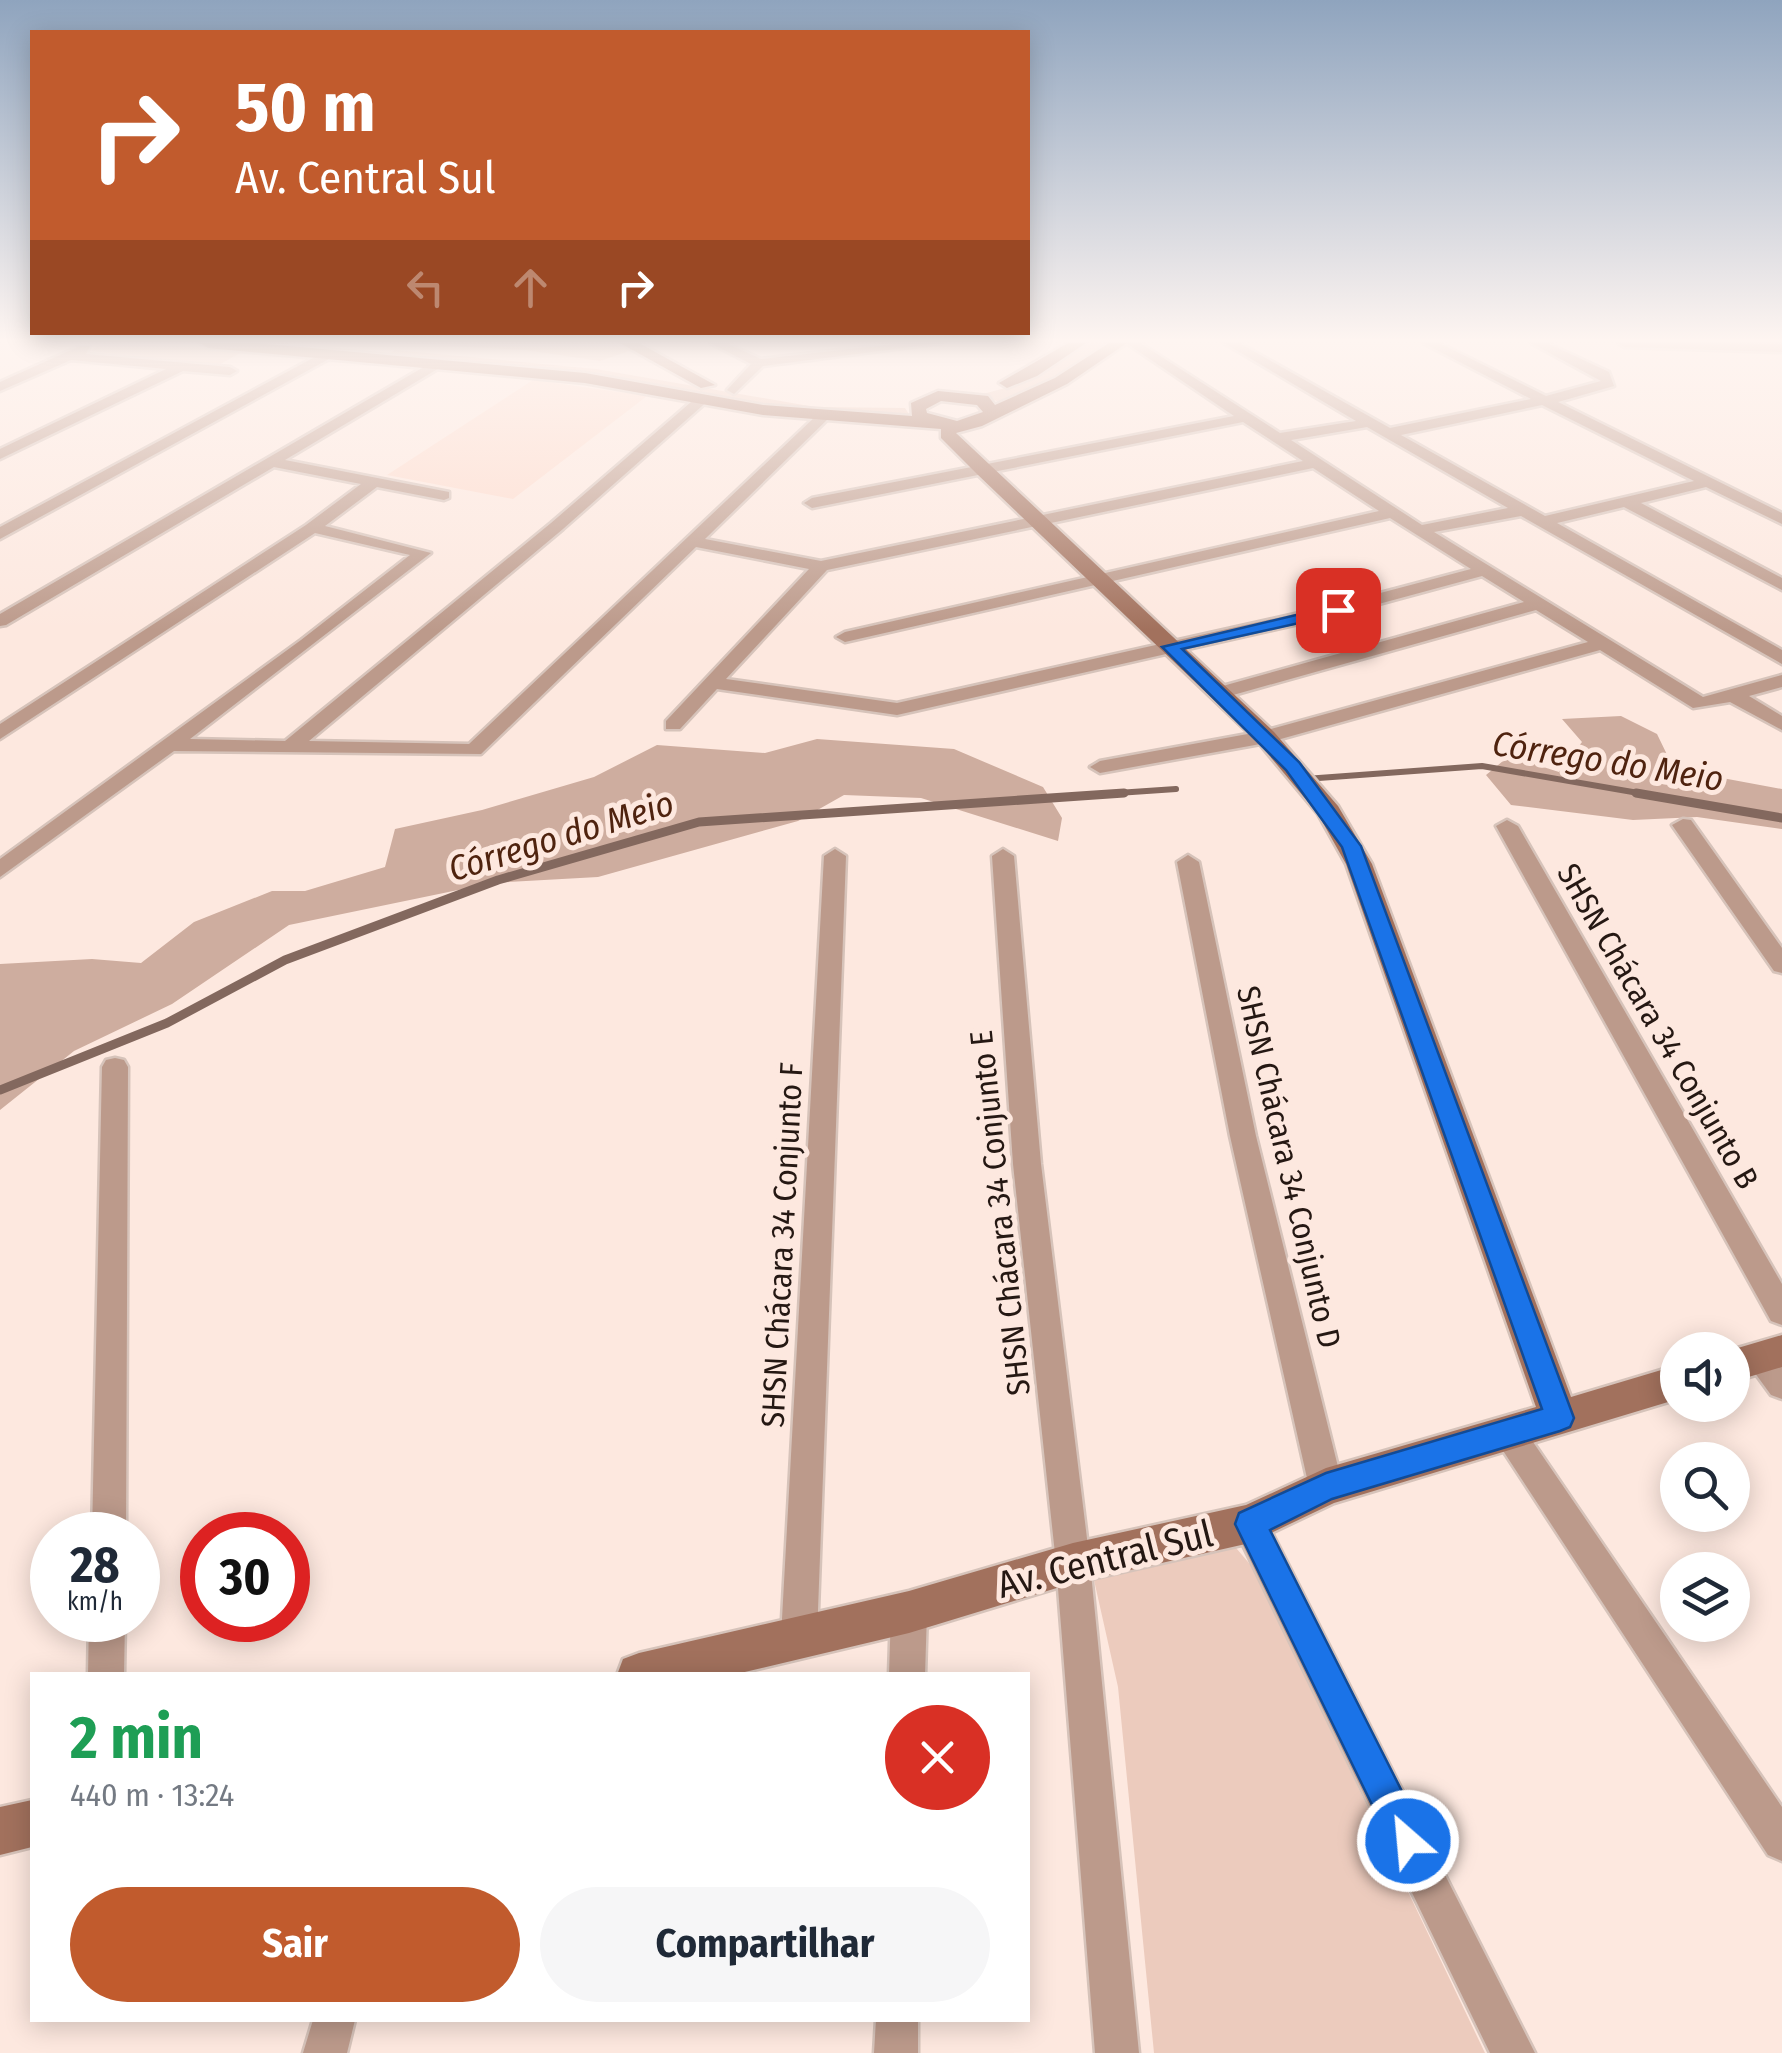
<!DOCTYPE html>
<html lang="pt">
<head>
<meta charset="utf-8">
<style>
	body { margin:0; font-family:"Fira Sans Condensed",sans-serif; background:#f6f6f7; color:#1f2937; height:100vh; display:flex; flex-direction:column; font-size:38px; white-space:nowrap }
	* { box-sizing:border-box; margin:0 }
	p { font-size:32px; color:#747a83 }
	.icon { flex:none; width:55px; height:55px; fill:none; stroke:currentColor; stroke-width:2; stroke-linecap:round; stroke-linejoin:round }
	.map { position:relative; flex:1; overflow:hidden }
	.details { position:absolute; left:30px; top:1672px; width:1000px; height:350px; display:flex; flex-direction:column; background:#fff; border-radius:0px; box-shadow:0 5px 25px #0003 }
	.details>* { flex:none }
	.hud { position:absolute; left:30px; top:30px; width:1000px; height:305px; border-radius:0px; box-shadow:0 5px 25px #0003; background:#c15b2d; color:#fff; overflow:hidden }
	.controls { position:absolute; left:1660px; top:1332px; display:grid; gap:20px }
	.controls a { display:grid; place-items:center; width:90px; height:90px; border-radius:50%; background:#fff; box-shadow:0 5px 25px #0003; font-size:50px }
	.speed { position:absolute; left:30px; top:1512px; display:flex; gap:20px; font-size:50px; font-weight:700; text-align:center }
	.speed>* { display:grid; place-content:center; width:130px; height:130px; border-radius:50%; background:#fff; box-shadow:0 5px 25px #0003; line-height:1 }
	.speed small { font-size:25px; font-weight:400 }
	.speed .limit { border:15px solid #d22; background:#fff; color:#111 }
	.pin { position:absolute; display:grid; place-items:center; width:85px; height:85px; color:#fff; margin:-42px; border-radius:20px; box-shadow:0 5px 15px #0006 }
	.me { position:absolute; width:110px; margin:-55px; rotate:333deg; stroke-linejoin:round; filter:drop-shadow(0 0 8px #0008) }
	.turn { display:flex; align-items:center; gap:35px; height:210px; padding:0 40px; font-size:45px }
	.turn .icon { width:130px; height:130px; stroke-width:2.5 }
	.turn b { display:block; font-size:70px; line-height:85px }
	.lanes { display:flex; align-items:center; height:95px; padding:0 40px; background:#0003; justify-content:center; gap:50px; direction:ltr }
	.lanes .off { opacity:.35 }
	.round { display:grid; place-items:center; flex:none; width:105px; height:105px; border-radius:52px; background:#f6f6f7 }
	.headline { display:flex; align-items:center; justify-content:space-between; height:170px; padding:0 40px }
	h1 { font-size:60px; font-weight:700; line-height:75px; color:#1e9e55 }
	.action { display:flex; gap:20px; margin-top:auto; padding:20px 40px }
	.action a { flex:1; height:115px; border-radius:60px; background:#c15b2d; color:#fff; font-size:40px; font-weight:700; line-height:115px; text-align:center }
	.action a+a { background:#f6f6f7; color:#1f2937 }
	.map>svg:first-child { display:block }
	.built { fill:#fddacc }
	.green { fill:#eccbbd }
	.forest { fill:#cead9f }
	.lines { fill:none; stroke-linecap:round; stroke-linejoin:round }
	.stream-far1 { stroke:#83685e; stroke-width:6 }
	.stream { stroke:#83685e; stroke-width:9 }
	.street-casing { stroke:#d6c3ba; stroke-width:5 }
	.secondary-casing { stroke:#d6c3ba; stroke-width:5 }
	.street { fill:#bc9a8b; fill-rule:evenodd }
	.secondary { fill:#a2715d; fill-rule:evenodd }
	.route { fill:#1a73e8; stroke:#114b97; stroke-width:2.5 }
	.labels { text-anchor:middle; stroke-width:10; stroke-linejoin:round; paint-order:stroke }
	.street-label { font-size:32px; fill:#251813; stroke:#fde8df }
	.water-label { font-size:35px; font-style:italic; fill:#4f230f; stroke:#fde8df }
	.near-street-label { font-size:38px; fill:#251813; stroke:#fde8df }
</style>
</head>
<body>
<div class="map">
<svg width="1782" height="2053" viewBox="0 0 1782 2053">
	<rect width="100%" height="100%" fill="#fde8df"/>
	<path class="built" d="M 533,380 L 647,396 L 513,499 L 387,475 Z"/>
	<path class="green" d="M 103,343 L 247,349 L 217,366 L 89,351 Z
		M 398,343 L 614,343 L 629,351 L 600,361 L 525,350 Z
		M 1091,343 L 1113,343 L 1049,383 L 1000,403 L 983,394 L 1024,383 Z
		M 395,350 L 596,369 L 815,407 L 905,408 L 912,419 L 735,402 L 579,372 L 387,355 Z
		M 1231,1542 L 1254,1569 L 1485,2053 L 1154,2053 L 1118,1687 L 1094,1580 Z"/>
	<path class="forest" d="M 1621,716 L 1657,734 L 1674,769 L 1782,789 L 1782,829 L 1697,817 L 1633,820 L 1511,805 L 1486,775 L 1509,756 L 1559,772 L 1582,742 L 1562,719 Z
		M 817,739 L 954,749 L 1043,787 L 1062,818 L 1058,841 L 921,798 L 844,795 L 798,821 L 598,877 L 492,883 L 289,925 L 172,1004 L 74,1051 L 0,1110 L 0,964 L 92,959 L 141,963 L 194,922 L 272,891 L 305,891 L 385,867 L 395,829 L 482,810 L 594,777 L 657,745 L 765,753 Z"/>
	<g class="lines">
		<path class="stream-far1" d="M 1305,779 L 1482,766 L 1650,795
			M 1088,795 L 1176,789"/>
		<path class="stream" d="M 1636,793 L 1782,818
			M 0,1090 L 167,1023 L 285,960 L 498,880 L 699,822 L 1124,793"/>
		<g class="street-casing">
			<path id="street" d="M 710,343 L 726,343 L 761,359 L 903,343 L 942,343 L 763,366 L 734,394 L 727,390 L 751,364 Z
				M 1126,343 L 1140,343 L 1280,433 L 1356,421 L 1224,343 L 1239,343 L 1390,428 L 1531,399 L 1423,343 L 1439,343 L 1546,396 L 1601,381 L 1531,343 L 1547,343 L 1609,372 L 1614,386 L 1558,402 L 1782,513 L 1782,524 L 1706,487 L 1641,503 L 1782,578 L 1782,590 L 1624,507 L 1557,523 L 1782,650 L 1782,664 L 1521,516 L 1434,532 L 1703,697 L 1782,675 L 1782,687 L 1749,696 L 1782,716 L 1782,730 L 1730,702 L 1693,708 L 1600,650 L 1266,743 L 1100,773 L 1090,767 L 1100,761 L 1264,731 L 1588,642 L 1536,610 L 1226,697 L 1212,697 L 1209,693 L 1212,689 L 1524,602 L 1482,576 L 1338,615 L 897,715 L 717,689 L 680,729 L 666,729 L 666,721 L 809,569 L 696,547 L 481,754 L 174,751 L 0,877 L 0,859 L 301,640 L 410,555 L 315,533 L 0,739 L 0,724 L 306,525 L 361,484 L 274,467 L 6,625 L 0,626 L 0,614 L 434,361 L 446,364 L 285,460 L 449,492 L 449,498 L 444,500 L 377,487 L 325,526 L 431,553 L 190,739 L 285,741 L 551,523 L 698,396 L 710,399 L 563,529 L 309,741 L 469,744 L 818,414 L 830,417 L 705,539 L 821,561 L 1303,461 L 1243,422 L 812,508 L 804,503 L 812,498 L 1234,416 ZM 1542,405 L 1694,481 L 1545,516 L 1401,435 ZM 1367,427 L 1508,508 L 1422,525 L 1291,440 ZM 1313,468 L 1379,511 L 845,632 L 836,637 L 845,642 L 1390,518 L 1471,569 L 1335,605 L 897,703 L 726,679 L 827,570 Z
				M 1618,343 L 1782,344 L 1782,352 L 1624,347 Z
				M 80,346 L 90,346 L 86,354 L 230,367 L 237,371 L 230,375 L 183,371 L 0,459 L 0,449 L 166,369 L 71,360 L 0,391 L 0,382 Z
				M 326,351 L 338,354 L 0,539 L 0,527 Z
				M 1683,819 L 1691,820 L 1782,948 L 1782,973 L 1774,971 L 1672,825 Z
				M 1507,820 L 1518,826 L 1782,1284 L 1782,1325 L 1771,1321 L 1496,826 Z
				M 835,849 L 846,856 L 817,1637 L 812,1650 L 799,1655 L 786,1650 L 781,1637 L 824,856 Z
				M 1003,849 L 1014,856 L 1041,1164 L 1090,1563 L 1139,2053 L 1095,2053 L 1056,1563 L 1013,1164 L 992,856 Z
				M 1188,855 L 1199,862 L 1256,1136 L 1343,1487 L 1338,1498 L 1326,1503 L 1314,1498 L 1309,1487 L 1230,1136 L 1177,862 Z
				M 115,1058 L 124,1060 L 128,1067 L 126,1535 L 92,1535 L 102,1067 L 106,1060 Z
				M 1759,1344 L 1770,1348 L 1782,1362 L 1782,1399 L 1771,1395 L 1744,1358 L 1748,1348 Z
				M 1509,1418 L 1520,1423 L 1782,1807 L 1782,1861 L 1768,1855 L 1498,1443 L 1493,1433 L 1498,1423 Z
				M 1250,1508 L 1262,1513 L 1535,2053 L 1490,2053 L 1238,1535 L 1233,1524 L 1238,1513 Z
				M 909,1594 L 922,1599 L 927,1612 L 925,1675 L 889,1675 L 891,1612 L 896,1599 Z
				M 89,1620 L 125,1620 L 124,1675 L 88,1675 Z
				M 313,2020 L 355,2020 L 347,2053 L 303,2053 Z
				M 876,2020 L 918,2020 L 918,2053 L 874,2053 Z"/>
		</g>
		<g class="secondary-casing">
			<path id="secondary" d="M 200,343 L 256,343 L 585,373 L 763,405 L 912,416 L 911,403 L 938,391 L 988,396 L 995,405 L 1055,378 L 1109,343 L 1127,343 L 1067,384 L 982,426 L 956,433 L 1274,732 L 1338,806 L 1372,864 L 1571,1397 L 1678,1365 L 1678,1399 L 1334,1503 L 1250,1543 L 1073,1583 L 909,1633 L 732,1675 L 617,1675 L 623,1659 L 639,1653 L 909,1591 L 1073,1543 L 1246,1505 L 1326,1468 L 1536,1407 L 1346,864 L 1318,814 L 1258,742 L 977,474 L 941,438 L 941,429 L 763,415 L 585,383 L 208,348 ZM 941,401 L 977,405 L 983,412 L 957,421 L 927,413 L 926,409 Z
				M 620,343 L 639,343 L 715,385 L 701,388 Z
				M 1068,343 L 1086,343 L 1037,376 L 1007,388 L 999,383 Z
				M 1782,1335 L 1782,1367 L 1732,1382 L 1731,1350 Z
				M 32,1800 L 32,1847 L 0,1855 L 0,1807 Z"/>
		</g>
		<use href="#street" class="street"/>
		<use href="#secondary" class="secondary"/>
	</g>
	<linearGradient id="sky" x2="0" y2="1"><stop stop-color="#8fa4be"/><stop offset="0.54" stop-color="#fef5f1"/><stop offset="1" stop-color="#fef5f1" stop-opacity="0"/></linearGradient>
	<rect width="1782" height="630" fill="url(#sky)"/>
	<path class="route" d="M 1338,605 L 1344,606 L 1344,613 L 1182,649 L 1299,762 L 1361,846 L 1574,1418 L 1570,1427 L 1560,1431 L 1332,1499 L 1270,1530 L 1421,1829 L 1426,1841 L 1421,1854 L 1408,1859 L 1396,1854 L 1235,1524 L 1239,1513 L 1326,1473 L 1542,1409 L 1342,847 L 1286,770 L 1162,647 Z"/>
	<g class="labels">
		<g class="street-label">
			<text transform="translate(1658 1026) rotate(60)" y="11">SHSN Chácara 34 Conjunto B</text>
			<text transform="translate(1289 1167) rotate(77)" y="11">SHSN Chácara 34 Conjunto D</text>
			<text transform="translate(1000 1213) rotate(-96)" y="11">SHSN Chácara 34 Conjunto E</text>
			<text transform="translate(782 1245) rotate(-87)" y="11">SHSN Chácara 34 Conjunto F</text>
		</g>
		<g class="water-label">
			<text transform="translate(1608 761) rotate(9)" y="12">Córrego do Meio</text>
			<text transform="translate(561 836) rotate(-17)" y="12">Córrego do Meio</text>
		</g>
		<g class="near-street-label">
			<text transform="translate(1105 1559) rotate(-14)" y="13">Av. Central Sul</text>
		</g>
	</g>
</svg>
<div class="controls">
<a><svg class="icon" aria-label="sound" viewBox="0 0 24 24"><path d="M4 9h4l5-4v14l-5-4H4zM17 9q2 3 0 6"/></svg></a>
<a><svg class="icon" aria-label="search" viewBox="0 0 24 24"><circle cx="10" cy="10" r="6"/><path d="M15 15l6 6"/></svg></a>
<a><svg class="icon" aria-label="layers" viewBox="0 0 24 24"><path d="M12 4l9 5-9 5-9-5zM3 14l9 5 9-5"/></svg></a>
</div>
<div class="speed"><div>28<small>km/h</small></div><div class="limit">30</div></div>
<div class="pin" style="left:1338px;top:610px;background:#d93025"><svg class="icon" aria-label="arrive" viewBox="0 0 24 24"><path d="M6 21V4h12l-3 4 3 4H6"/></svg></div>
<svg class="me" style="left:1408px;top:1841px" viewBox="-20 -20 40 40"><circle r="17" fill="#1a73e8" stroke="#fff" stroke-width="3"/><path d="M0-11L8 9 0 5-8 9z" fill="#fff"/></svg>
<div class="hud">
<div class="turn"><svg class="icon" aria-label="right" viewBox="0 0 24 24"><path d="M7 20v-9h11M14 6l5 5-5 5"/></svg><div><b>50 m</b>Av. Central Sul</div></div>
<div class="lanes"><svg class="icon off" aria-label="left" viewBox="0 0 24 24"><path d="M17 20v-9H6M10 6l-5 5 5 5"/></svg><svg class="icon off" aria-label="ahead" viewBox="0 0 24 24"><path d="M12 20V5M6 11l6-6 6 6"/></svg><svg class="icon" aria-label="right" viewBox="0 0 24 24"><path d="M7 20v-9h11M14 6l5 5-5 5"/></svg></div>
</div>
<section class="details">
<div class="headline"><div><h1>2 min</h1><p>440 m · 13:24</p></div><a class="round" style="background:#d93025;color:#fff"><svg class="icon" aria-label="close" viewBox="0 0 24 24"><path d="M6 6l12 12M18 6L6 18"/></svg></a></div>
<div class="action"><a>Sair</a><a>Compartilhar</a></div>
</section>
</div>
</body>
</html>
